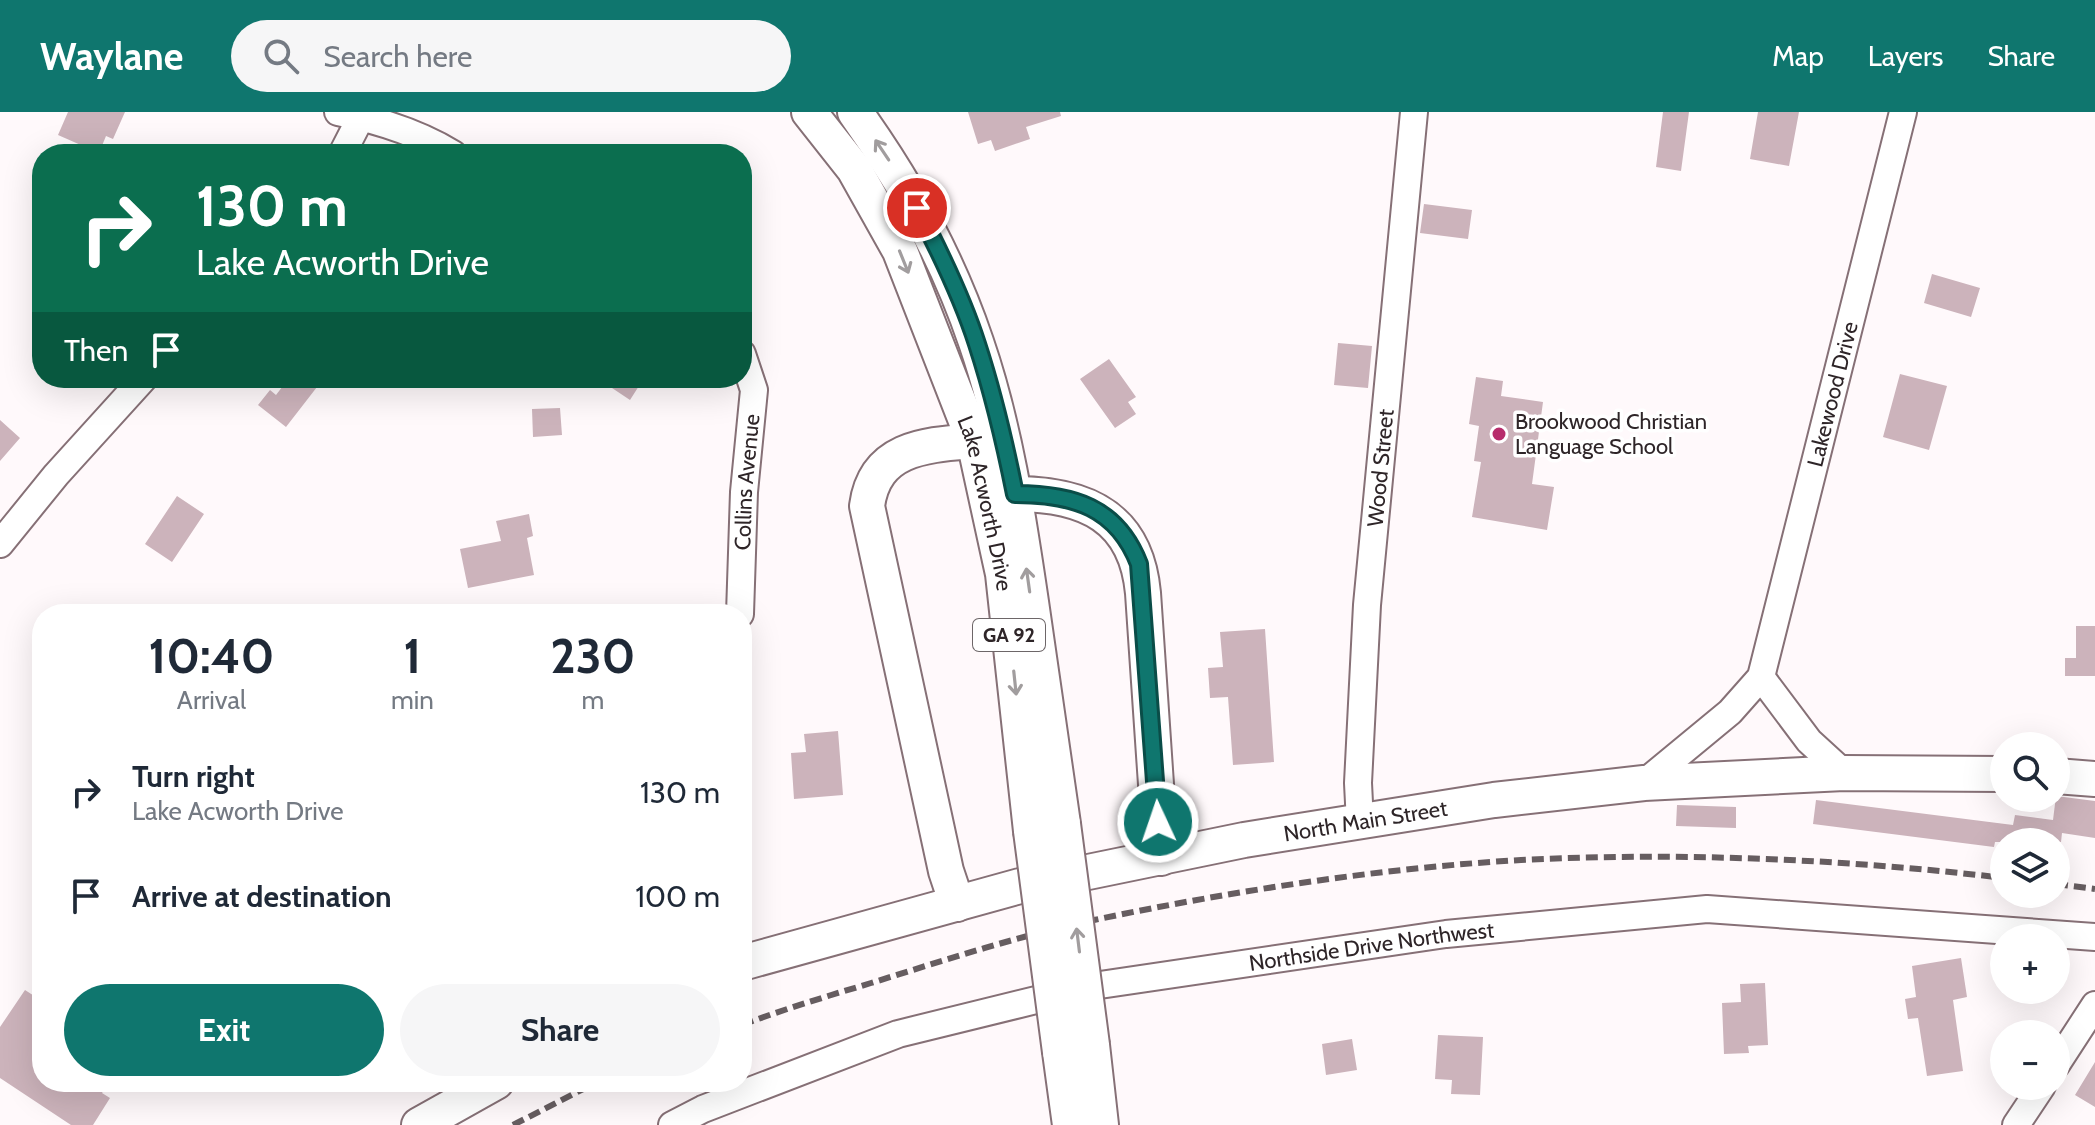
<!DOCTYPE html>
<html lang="en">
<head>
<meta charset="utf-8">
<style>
	body { margin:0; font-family:Cabin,sans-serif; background:#f6f6f7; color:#1f2937; height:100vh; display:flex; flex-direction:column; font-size:30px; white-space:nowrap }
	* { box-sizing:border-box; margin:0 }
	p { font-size:26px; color:#747a83 }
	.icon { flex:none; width:44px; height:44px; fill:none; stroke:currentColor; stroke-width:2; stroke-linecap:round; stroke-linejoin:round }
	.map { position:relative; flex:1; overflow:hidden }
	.side { position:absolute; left:32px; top:492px; width:720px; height:488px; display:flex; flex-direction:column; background:#fff; border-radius:32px; box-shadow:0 8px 32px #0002 }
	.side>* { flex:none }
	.top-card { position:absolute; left:32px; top:32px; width:720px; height:244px; border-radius:32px; box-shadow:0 8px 32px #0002; background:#0b6e4f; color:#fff; overflow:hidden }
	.tools { position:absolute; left:1990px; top:620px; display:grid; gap:16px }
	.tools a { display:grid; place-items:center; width:80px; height:80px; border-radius:50%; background:#fff; box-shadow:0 8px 32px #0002; font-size:40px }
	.pin { position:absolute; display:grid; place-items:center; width:68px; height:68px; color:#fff; margin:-34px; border:4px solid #fff; border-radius:50%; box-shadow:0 2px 8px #0007 }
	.me { position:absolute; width:88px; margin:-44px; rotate:357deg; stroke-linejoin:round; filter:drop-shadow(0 0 6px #0008) }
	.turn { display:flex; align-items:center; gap:28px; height:168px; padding:0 32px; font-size:36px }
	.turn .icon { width:104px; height:104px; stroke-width:2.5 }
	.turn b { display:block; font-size:56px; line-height:68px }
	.then { display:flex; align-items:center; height:76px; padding:0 32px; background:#0003; gap:16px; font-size:30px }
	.eta { display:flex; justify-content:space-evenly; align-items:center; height:136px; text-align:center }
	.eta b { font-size:48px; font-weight:700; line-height:56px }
	.cta { display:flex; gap:16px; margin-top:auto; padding:16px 32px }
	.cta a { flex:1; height:92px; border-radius:48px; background:#0f766e; color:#fff; font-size:32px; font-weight:700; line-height:92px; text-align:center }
	.cta a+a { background:#f6f6f7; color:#1f2937 }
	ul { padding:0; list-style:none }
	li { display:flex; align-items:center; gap:24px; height:104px; padding:0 32px }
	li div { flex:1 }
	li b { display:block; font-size:30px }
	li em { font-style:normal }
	header { display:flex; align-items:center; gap:48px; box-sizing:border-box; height:112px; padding:0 40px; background:#0f766e; color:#fff }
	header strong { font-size:38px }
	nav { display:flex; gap:44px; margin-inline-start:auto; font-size:28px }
	.search { width:560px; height:72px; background:#f6f6f7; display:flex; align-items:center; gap:20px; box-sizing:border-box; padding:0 28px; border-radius:44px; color:#747a83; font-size:30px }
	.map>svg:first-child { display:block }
	.building { fill:#ccb3bb }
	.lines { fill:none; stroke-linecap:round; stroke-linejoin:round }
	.minor-casing { stroke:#867076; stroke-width:30 }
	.major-casing { stroke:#867076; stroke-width:38 }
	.minor { stroke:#fff; stroke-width:26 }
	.major { stroke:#fff; stroke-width:34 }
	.rail { stroke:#665d60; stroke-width:6; stroke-dasharray:12 6; stroke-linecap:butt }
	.major-bridge-casing { stroke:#867076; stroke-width:38; stroke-linecap:butt }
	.major-bridge { stroke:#fff; stroke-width:34 }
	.oneway { stroke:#a19d9e }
	.route-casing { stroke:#0a4d48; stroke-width:20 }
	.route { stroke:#0f766e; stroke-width:14 }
	.poi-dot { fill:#b72d6c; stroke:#fff; stroke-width:3 }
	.labels { text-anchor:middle; stroke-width:7; stroke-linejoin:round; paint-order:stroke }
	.shield { fill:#fff; stroke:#6d6668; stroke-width:2 }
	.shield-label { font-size:20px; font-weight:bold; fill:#2e2528 }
	.street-label { font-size:22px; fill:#2e2528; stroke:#fff }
	.poi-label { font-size:22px; fill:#2e2528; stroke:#fff; text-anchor:start }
</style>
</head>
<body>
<header>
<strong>Waylane</strong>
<div class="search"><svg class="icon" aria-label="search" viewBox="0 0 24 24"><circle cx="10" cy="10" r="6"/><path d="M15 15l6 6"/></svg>Search here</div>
<nav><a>Map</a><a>Layers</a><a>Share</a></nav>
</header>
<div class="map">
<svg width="2095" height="1013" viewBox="0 0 2095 1013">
	<rect width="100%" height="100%" fill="#fff9fb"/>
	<path class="building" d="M 68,0 L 125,0 L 113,27 L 106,24 L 99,41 L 58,23 Z
		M 968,0 L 1060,0 L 1061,4 L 1026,15 L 1030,27 L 995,39 L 991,28 L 978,32 Z
		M 1663,0 L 1689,0 L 1681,59 L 1656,55 Z
		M 1758,0 L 1799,0 L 1789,54 L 1750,47 Z
		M 1424,92 L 1472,98 L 1468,127 L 1420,121 Z
		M 1932,162 L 1980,176 L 1971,205 L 1924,191 Z
		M 1338,231 L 1372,234 L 1368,276 L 1334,273 Z
		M 1109,247 L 1136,285 L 1128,290 L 1136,302 L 1115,316 L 1080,267 Z
		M 1900,262 L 1947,274 L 1929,338 L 1883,325 Z
		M 1476,265 L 1503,269 L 1501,284 L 1543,290 L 1532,372 L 1554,375 L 1547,418 L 1472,405 L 1481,350 L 1474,349 L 1479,314 L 1469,312 Z
		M 289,266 L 306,266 L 317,275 L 286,315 L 258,293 L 270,278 L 276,283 Z
		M 597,266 L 644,266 L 630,288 Z
		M 560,296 L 562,323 L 533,325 L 532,297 Z
		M 0,308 L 20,326 L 0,349 Z
		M 177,384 L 204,402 L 172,450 L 145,432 Z
		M 529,402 L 533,424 L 527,426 L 534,463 L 468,476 L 460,437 L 501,429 L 496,409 Z
		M 2076,514 L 2095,514 L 2095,564 L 2065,564 L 2065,546 L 2076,546 Z
		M 1265,517 L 1274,650 L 1233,653 L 1228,585 L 1210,586 L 1208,556 L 1223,555 L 1220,520 Z
		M 838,619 L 843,683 L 794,687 L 791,641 L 806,640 L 804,622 Z
		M 2056,684 L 2095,689 L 2095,726 L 2062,721 L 2061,730 L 1995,730 L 1994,735 L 1813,712 L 1816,688 L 2013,713 L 2015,703 L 2053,708 Z
		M 1677,693 L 1736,695 L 1736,716 L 1676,714 Z
		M 1961,846 L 1967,885 L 1953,888 L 1963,959 L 1927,964 L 1918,906 L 1908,907 L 1905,887 L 1916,885 L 1912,854 Z
		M 1765,871 L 1768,933 L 1748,934 L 1749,941 L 1724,942 L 1722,891 L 1741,890 L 1740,872 Z
		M 25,878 L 42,889 L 42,970 L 92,970 L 104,978 L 102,981 L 110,986 L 93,1013 L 71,1013 L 0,966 L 0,915 Z
		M 1438,923 L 1483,925 L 1480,983 L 1451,982 L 1452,968 L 1435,967 Z
		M 1352,927 L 1357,958 L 1326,963 L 1322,932 Z
		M 2095,950 L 2095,995 L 2075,983 Z"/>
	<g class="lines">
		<g class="minor-casing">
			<g id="minor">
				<path d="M 338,0 C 377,8 419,21 453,42"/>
				<path d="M 342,42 L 361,5 L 366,0"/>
				<path d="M 0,432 L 56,363 L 144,266"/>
				<path id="s1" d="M 740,502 L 744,380 L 754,278 L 742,242"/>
				<path d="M 1761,565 L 1809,629 L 1844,661"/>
				<path id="s2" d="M 1644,671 L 1730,600 L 1761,565 L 1903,0"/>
				<path id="s3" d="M 1360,711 L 1358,671 L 1367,493 L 1414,0"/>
				<path d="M 2056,953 L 2095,893"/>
				<path id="s4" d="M 672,1013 L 703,997 L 898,922 L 1093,874 L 1446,822 L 1707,797 L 2095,825"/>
				<path d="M 2016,1013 L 2042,974"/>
			</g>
		</g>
		<g class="major-casing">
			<g id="major">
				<path id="s5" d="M 809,0 L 854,57 L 900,139 L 974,329 L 1003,462 L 1031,719"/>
				<path d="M 855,0 C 906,71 948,147 976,230 C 1005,314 1018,402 1031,490 C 1042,564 1053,638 1063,712"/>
				<path d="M 1015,382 C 1086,382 1136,405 1143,481 L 1161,746"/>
				<path d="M 2056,664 L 2095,667"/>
				<path d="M 957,792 L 946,759 L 867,394 C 875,335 926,333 974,329"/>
				<path id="s6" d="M 742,851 L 1020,774 L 1244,728 L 1494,688 L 1644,671 L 1844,661 L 2004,662"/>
				<path d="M 1092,933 L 1101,1013"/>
				<path d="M 1060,940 L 1070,1013"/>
				<path d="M 419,1013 L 496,970"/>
			</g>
		</g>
		<use href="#minor" class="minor"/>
		<use href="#major" class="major"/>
		<path class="rail" d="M 2056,772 L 2095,777
			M 742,913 C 784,897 828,884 871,871 C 945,848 1018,824 1094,808 C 1232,779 1381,756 1521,748 C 1680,740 1846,747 2004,766
			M 513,1013 L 597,970"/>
		<g class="major-bridge-casing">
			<path id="major-bridge" d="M 1063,712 L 1092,933
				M 1031,719 L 1060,940"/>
		</g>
		<use href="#major-bridge" class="major-bridge"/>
	</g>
	<defs><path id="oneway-shaft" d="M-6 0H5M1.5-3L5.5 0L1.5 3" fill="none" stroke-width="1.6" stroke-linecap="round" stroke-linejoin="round" transform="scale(2)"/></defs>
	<g class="oneway">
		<use href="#oneway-shaft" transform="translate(882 38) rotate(-124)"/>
		<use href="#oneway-shaft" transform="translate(904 150) rotate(68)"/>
		<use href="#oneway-shaft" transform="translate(1028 468) rotate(-98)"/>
		<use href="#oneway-shaft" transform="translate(1015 571) rotate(84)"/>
		<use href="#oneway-shaft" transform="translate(1078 828) rotate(-97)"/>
	</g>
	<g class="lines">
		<g class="route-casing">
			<path id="route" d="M 917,96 C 940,140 962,185 977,232 C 993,281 1005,332 1015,382 C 1073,382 1117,395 1139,452 L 1158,710"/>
		</g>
		<use href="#route" class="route"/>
	</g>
	<circle class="poi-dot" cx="1499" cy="322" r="8"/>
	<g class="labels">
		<rect class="shield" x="973" y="507" width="72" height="32" rx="6"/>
		<g class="shield-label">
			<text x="1009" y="530">GA 92</text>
		</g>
		<g class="street-label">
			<text dy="8" stroke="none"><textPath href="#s2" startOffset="450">Lakewood Drive</textPath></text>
			<text dy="8" stroke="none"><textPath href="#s3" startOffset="356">Wood Street</textPath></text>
			<text dy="8" stroke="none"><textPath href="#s1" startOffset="132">Collins Avenue</textPath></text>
			<text dy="8" stroke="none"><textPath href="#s5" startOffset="434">Lake Acworth Drive</textPath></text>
			<text dy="8" stroke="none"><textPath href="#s6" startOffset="640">North Main Street</textPath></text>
			<text dy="8" stroke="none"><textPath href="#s4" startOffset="726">Northside Drive Northwest</textPath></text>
		</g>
		<g class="poi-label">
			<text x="1515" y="317">Brookwood Christian<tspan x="1515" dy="25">Language School</tspan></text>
		</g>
	</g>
</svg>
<div class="tools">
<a><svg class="icon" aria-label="search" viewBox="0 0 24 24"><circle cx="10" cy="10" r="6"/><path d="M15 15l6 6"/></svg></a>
<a><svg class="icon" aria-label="layers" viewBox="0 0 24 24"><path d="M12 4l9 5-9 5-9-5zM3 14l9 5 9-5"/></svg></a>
<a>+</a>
<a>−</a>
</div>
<div class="pin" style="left:917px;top:96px;background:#d93025"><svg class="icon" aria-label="arrive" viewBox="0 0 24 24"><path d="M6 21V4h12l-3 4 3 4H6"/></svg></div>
<svg class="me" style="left:1158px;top:710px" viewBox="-20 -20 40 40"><circle r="17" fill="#0f766e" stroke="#fff" stroke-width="3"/><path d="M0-11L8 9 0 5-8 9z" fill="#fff"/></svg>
<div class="top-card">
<div class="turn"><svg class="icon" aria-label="right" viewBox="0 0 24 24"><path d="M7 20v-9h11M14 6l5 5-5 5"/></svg><div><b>130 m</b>Lake Acworth Drive</div></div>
<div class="then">Then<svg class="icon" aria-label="arrive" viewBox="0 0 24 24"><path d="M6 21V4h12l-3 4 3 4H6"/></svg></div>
</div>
<section class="side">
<div class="eta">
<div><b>10:40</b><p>Arrival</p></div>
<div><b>1</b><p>min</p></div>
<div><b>230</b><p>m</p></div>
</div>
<ul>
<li><svg class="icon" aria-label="right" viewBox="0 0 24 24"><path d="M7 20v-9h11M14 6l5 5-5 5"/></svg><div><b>Turn right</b><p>Lake Acworth Drive</p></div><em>130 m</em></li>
<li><svg class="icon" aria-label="arrive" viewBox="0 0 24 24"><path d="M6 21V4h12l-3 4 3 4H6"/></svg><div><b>Arrive at destination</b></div><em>100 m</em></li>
</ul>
<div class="cta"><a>Exit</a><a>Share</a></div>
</section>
</div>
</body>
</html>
